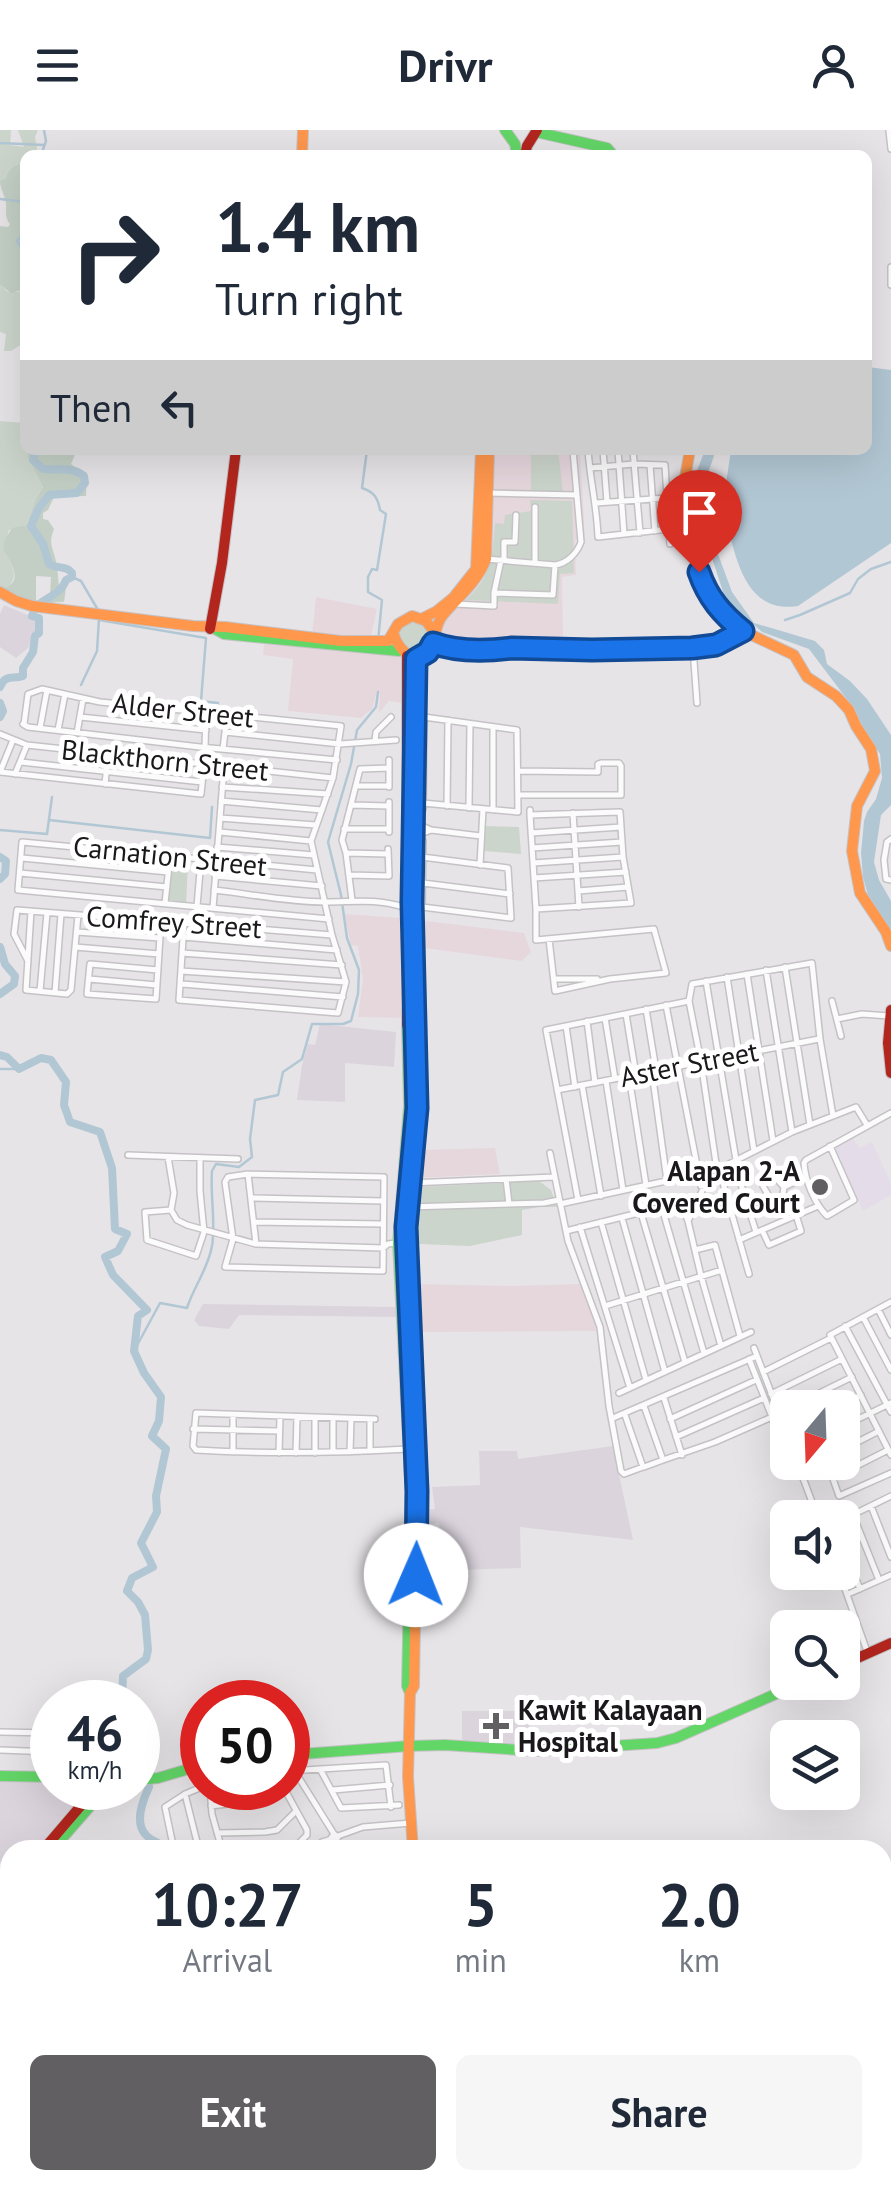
<!DOCTYPE html>
<html lang="en">
<head>
<meta charset="utf-8">
<style>
	body { margin:0; font-family:"PT Sans",sans-serif; background:#f6f6f7; color:#1f2937; height:100vh; display:flex; flex-direction:column; font-size:38px; white-space:nowrap }
	* { box-sizing:border-box; margin:0 }
	p { font-size:32px; color:#747a83 }
	.icon { flex:none; width:55px; height:55px; fill:none; stroke:currentColor; stroke-width:2; stroke-linecap:round; stroke-linejoin:round }
	.map { position:relative; flex:1; overflow:hidden }
	.sheet { position:absolute; left:0px; top:1710px; width:892px; height:350px; display:flex; flex-direction:column; background:#fff; border-radius:30px 30px 0 0; box-shadow:0 10px 40px #0002 }
	.sheet>* { flex:none }
	.banner { position:absolute; left:20px; top:20px; width:852px; height:305px; border-radius:15px; box-shadow:0 10px 40px #0002; background:#fff; color:#1f2937; overflow:hidden }
	.needle { width:65px; rotate:199deg }
	.controls { position:absolute; left:770px; top:1260px; display:grid; gap:20px }
	.controls a { display:grid; place-items:center; width:90px; height:90px; border-radius:15px; background:#fff; box-shadow:0 10px 40px #0002; font-size:50px }
	.speed { position:absolute; left:30px; top:1550px; display:flex; gap:20px; font-size:50px; font-weight:700; text-align:center }
	.speed>* { display:grid; place-content:center; width:130px; height:130px; border-radius:50%; background:#fff; box-shadow:0 10px 40px #0002; line-height:1 }
	.speed small { font-size:25px; font-weight:400 }
	.speed .limit { border:15px solid #d22; background:#fff; color:#111 }
	.pin { position:absolute; display:grid; place-items:center; width:85px; height:85px; color:#fff; margin:-102px -42px; border-radius:50% 50% 50% 0; rotate:-45deg; box-shadow:0 0 10px #0007 }
	.pin .icon { rotate:45deg }
	.me { position:absolute; width:110px; margin:-55px; rotate:1deg; stroke-linejoin:round; filter:drop-shadow(0 0 8px #0008) }
	.turn { display:flex; align-items:center; gap:35px; height:210px; padding:0 30px; font-size:45px }
	.turn .icon { width:130px; height:130px; stroke-width:2.5 }
	.turn b { display:block; font-size:70px; line-height:85px }
	.then { display:flex; align-items:center; height:95px; padding:0 30px; background:#0003; gap:20px; font-size:38px }
	.eta { display:flex; justify-content:space-evenly; align-items:center; height:170px; text-align:center }
	.eta b { font-size:60px; font-weight:600; line-height:70px }
	.action { display:flex; gap:20px; margin-top:auto; padding:20px 30px }
	.action a { flex:1; height:115px; border-radius:15px; background:#625f62; color:#fff; font-size:40px; font-weight:600; line-height:115px; text-align:center }
	.action a+a { background:#f6f6f7; color:#1f2937 }
	header { display:flex; justify-content:space-between; align-items:center; height:130px; padding:0 30px; background:#fff; font-size:45px; font-weight:600 }
	.map>svg:first-child { display:block }
	.commercial { fill:#e6d7dd }
	.built { fill:#dbd4dd }
	.education { fill:#e4dce9 }
	.green { fill:#ccd5cc }
	.forest { fill:#c3cfc4 }
	.water { fill:#b2c7d4 }
	.lines { fill:none; stroke-linecap:round; stroke-linejoin:round }
	.stream { stroke:#b2c7d4; stroke-width:2.5 }
	.river { stroke:#b2c7d4; stroke-width:8 }
	.street-casing { stroke:#c5c2c5; stroke-width:8 }
	.fast-casing { stroke:#c5c2c5; stroke-width:12 }
	.slow-casing { stroke:#c5c2c5; stroke-width:12 }
	.jam-casing { stroke:#c5c2c5; stroke-width:12 }
	.street { stroke:#fbfbfc; stroke-width:5 }
	.fast { stroke:#63d668; stroke-width:10 }
	.slow { stroke:#ff974d; stroke-width:10 }
	.jam { stroke:#b3261e; stroke-width:10 }
	.route-casing { stroke:#114b97; stroke-width:25 }
	.route { stroke:#1a73e8; stroke-width:18 }
	.poi-dot { fill:#625f62; stroke:#fff; stroke-width:4 }
	.labels { text-anchor:middle; stroke-width:10; stroke-linejoin:round; paint-order:stroke }
	.street-label { font-size:28px; fill:#1a181a; stroke:#fff }
	.poi-label { font-size:28px; font-weight:bold; fill:#1a181a; stroke:#fff; text-anchor:end }
</style>
</head>
<body>
<header><svg class="icon" aria-label="menu" viewBox="0 0 24 24"><path d="M4 6h16M4 12h16M4 18h16"/></svg>Drivr<svg class="icon" aria-label="person" viewBox="0 0 24 24"><circle cx="12" cy="8" r="4"/><path d="M4 21q1-7 8-7t8 7"/></svg></header>
<div class="map">
<svg width="891" height="2060" viewBox="0 0 891 2060">
	<rect width="100%" height="100%" fill="#e7e4e8"/>
	<path class="commercial" d="M 491,320 L 580,320 L 585,410 L 575,410 L 576,445 L 562,447 L 563,506 L 557,507 L 557,517 L 444,512 L 439,497 L 481,453 L 486,442 L 490,426 Z
		M 316,467 L 377,479 L 370,510 L 312,505 Z
		M 264,514 L 396,523 L 405,530 L 403,573 L 389,571 L 379,583 L 380,562 L 377,561 L 372,579 L 361,588 L 288,581 L 293,529 L 263,525 Z
		M 344,784 L 401,788 L 405,888 L 358,887 L 363,849 L 358,816 L 351,815 Z
		M 418,790 L 524,803 L 531,822 L 522,831 L 417,817 Z
		M 495,1018 L 500,1044 L 415,1048 L 418,1020 Z
		M 412,1154 L 511,1156 L 581,1154 L 597,1201 L 414,1202 Z"/>
	<path class="built" d="M 4,475 L 37,489 L 36,500 L 28,518 L 16,528 L 0,517 L 0,484 Z
		M 320,894 L 396,902 L 394,937 L 345,933 L 345,972 L 297,970 L 302,935 L 308,914 L 315,915 Z
		M 203,1174 L 397,1177 L 396,1187 L 239,1185 L 229,1199 L 199,1196 L 194,1190 Z
		M 613,1316 L 633,1410 L 520,1397 L 521,1438 L 424,1441 L 423,1404 L 440,1402 L 439,1393 L 426,1394 L 425,1380 L 435,1379 L 432,1357 L 480,1355 L 479,1321 L 517,1321 L 518,1329 Z
		M 462,1581 L 528,1581 L 532,1617 L 462,1612 Z
		M 0,1651 L 52,1651 L 52,1658 L 87,1658 L 35,1720 L 10,1720 L 10,1731 L 0,1732 Z"/>
	<path class="education" d="M 851,1005 L 859,1018 L 872,1012 L 891,1054 L 891,1065 L 863,1081 L 834,1015 Z"/>
	<path class="green" d="M 0,0 L 11,0 L 10,15 L 24,17 L 18,0 L 38,0 L 35,7 L 38,25 L 25,25 L 25,32 C 15,34 8,37 6,48 L 0,50 Z
		M 0,155 L 8,162 L 18,162 L 25,159 L 25,212 L 11,221 L 4,221 L 6,204 L 0,202 Z
		M 0,291 L 25,293 L 25,320 L 28,320 L 28,328 L 43,357 L 35,370 L 27,395 L 9,400 L 3,420 C 12,434 22,449 3,460 L 0,458 Z
		M 531,320 L 558,320 L 563,362 L 531,361 Z
		M 530,370 L 572,371 L 574,443 L 560,444 L 558,474 L 466,470 C 491,446 493,426 495,393 L 504,394 L 505,385 L 531,381 Z
		M397 506a16 16 0 1 1 32 0a16 16 0 1 1-32 0Z
		M 485,696 L 519,697 L 521,724 L 484,721 Z
		M 170,731 L 188,732 L 186,775 L 165,773 Z
		M 539,1051 L 551,1060 L 557,1077 L 539,1077 L 522,1080 L 522,1105 L 470,1116 L 418,1114 L 418,1057 Z"/>
	<path class="forest" d="M 25,32 L 25,159 L 11,163 L 0,155 L 0,96 L 8,97 L 10,94 C 3,85 8,79 5,69 C 3,61 0,59 0,50 L 6,48 C 8,38 15,34 25,32 Z
		M 28,320 L 77,320 L 71,334 L 87,346 L 86,366 L 54,367 L 48,380 L 43,383 L 43,389 L 48,390 L 54,399 C 48,414 53,418 56,431 C 58,439 58,449 59,457 L 66,458 L 64,472 C 53,471 47,476 37,475 L 42,468 L 50,467 L 51,447 L 36,446 L 36,472 L 20,470 L 3,460 C 6,457 11,455 13,452 C 19,442 7,427 3,420 L 5,409 L 12,398 L 27,395 L 35,370 L 43,357 L 28,328 Z"/>
	<path class="water" d="M 868,237 L 891,240 L 891,413 L 798,476 C 742,485 735,421 724,382 L 723,373 L 731,320 L 868,320 Z
		M 705,320 L 716,320 L 706,349 L 706,387 L 708,397 L 732,462 L 754,493 L 815,511 L 824,520 L 827,534 L 850,551 L 867,569 L 891,605 L 891,675 L 881,685 L 874,732 L 879,750 L 891,771 L 891,801 L 868,765 L 863,747 L 861,723 L 864,691 L 867,682 L 876,669 L 882,648 L 880,624 L 866,604 L 855,580 L 809,519 L 762,502 L 725,468 L 701,394 L 700,379 L 692,364 L 691,356 Z"/>
	<g class="lines">
		<path class="stream" d="M 0,13 L 44,15
			M 41,25 L 46,11 L 44,0
			M 0,69 L 25,72
			M 25,103 L 17,111 L 25,125
			M 367,320 L 362,358 C 374,362 378,368 380,380 L 386,384 L 377,440 L 372,439 L 368,447 L 368,462 L 382,470 L 378,511
			M 72,447 L 81,451 L 98,480
			M 99,490 L 206,508 L 201,571 L 218,573
			M 785,490 L 800,485 L 850,463 L 858,449 L 871,439 L 891,432
			M 81,555 L 97,521 L 99,488
			M 49,690 L 210,708 L 212,677
			M 0,700 L 47,704 L 52,667
			M 0,939 L 19,939
			M 134,1221 L 160,1173 L 187,1178 C 194,1156 208,1139 212,1116 C 216,1092 210,1066 212,1041 L 216,1034 L 239,1037 L 252,1027 L 250,1009 L 255,970 L 278,965 L 283,942 L 302,929 L 312,894 L 343,894 L 351,891 L 358,864 L 359,840 L 347,808 L 341,765 L 328,712 L 351,634 L 357,600 L 376,577 L 378,562"/>
		<path class="river" d="M 36,320 L 33,330 L 43,339 C 58,341 70,335 84,346 L 85,353 L 77,363 L 49,365 L 39,378 L 31,396 L 43,414 L 49,434 C 56,439 66,435 72,443 L 72,447 L 66,450 C 61,464 47,467 37,476
			M 0,557 C 6,543 13,550 23,546 L 23,538 L 33,522 L 35,506 L 39,503 L 39,488 L 32,486 L 35,479
			M 0,573 L 3,581 L 0,587
			M 0,727 L 6,731 L 5,744 L 0,749
			M 0,817 L 5,834 L 15,846 L 14,854 L 0,864
			M 0,925 L 7,927 L 19,939 L 41,928 L 51,930 L 66,952 L 64,975 L 70,992 L 100,1002 L 112,1038 L 115,1099 L 127,1104 L 118,1121 L 105,1127 L 113,1145 L 147,1180 L 138,1186 L 134,1221 L 144,1243 L 161,1267 L 159,1291 L 152,1306 L 166,1319 L 156,1366 L 157,1382 L 141,1413 L 153,1437 L 132,1448 L 127,1461 L 138,1472 L 145,1485 L 148,1520 L 146,1529 L 123,1546 L 122,1572
			M 138,1633 L 147,1638 L 151,1647
			M 149,1657 C 143,1670 133,1694 147,1706 C 153,1712 161,1713 168,1720
			M 159,2060 L 162,2050"/>
		<g class="street-casing">
			<path id="street" d="M 889,0 L 891,19
				M 891,137 L 891,155
				M 588,320 C 590,350 597,377 598,407 L 669,399
				M 603,320 L 607,372
				M 618,320 L 624,404
				M 633,320 L 640,403
				M 650,335 L 655,401
				M 590,338 L 633,334 L 665,335 L 670,414
				M 488,363 L 577,365
				M 596,373 L 667,368
				M 486,429 L 555,435 C 568,433 577,423 581,412 L 573,320
				M 504,430 L 504,412 L 515,412 L 516,385
				M 535,432 L 535,377
				M 494,463 L 553,465 L 555,435
				M 455,474 L 494,476 L 494,463 L 501,430
				M 693,518 L 697,573
				M 80,587 L 206,600
				M 23,594 L 28,597 L 200,617 L 337,630
				M 24,594 L 28,564 L 42,559 L 100,572 L 341,596 L 333,648 L 311,711 L 332,805 L 346,852 L 338,883 L 179,870 L 184,793
				M 40,598 L 47,560
				M 58,600 L 65,564
				M 225,602 L 340,614 L 396,610
				M 77,603 L 83,569
				M 0,604 L 27,615 L 333,648
				M 13,610 L 0,642 L 201,664 L 204,635
				M 375,611 L 376,602 L 391,587
				M 205,617 L 206,582
				M 223,619 L 227,585
				M 389,630 L 389,657
				M 21,632 L 202,652
				M 518,641 L 598,642 L 598,634 L 601,633 L 619,633 L 621,636 L 621,665 L 518,665
				M 15,644 L 27,615
				M 105,654 L 108,625
				M 357,656 L 389,656
				M 222,657 L 328,664
				M 221,671 L 322,680
				M 389,672 L 389,702
				M 351,675 L 389,676
				M 447,676 L 448,590
				M 469,678 L 470,594
				M 423,679 L 424,587 L 517,600 L 518,682 L 423,673
				M 493,680 L 493,598
				M 530,680 L 530,685 L 536,779 L 631,773 L 623,727 L 620,682 L 530,685
				M 573,683 L 579,777
				M 220,688 L 316,695
				M 413,692 L 431,700 L 481,706
				M 344,699 L 389,699
				M 220,702 L 311,711
				M 531,703 L 621,697
				M 413,707 L 431,700
				M 891,709 L 887,712 L 884,730 L 886,749 L 891,750
				M 217,717 L 314,725
				M 532,718 L 622,712
				M 346,723 L 388,724
				M 422,727 L 508,738 L 511,788 L 422,777 L 423,711
				M 22,728 L 168,742
				M 533,733 L 623,727
				M 480,735 L 483,679
				M 317,740 L 22,712 L 18,760 L 329,789
				M 20,743 L 167,757
				M 349,745 L 389,746 L 388,719
				M 215,746 L 322,756
				M 534,748 L 626,742
				M 423,753 L 510,764
				M 214,760 C 250,764 289,772 325,772 C 356,772 373,768 404,777
				M 578,761 L 628,757
				M 352,770 L 346,723 L 342,710 L 360,639 L 389,638
				M 165,773 L 170,727
				M 197,776 L 201,730
				M 213,778 L 224,637
				M 536,779 L 536,810 L 654,799 L 666,843 L 610,849 L 555,861 L 549,809
				M 31,781 L 26,860 L 67,864 L 71,860 L 78,785
				M 77,802 L 160,808
				M 183,807 L 337,820
				M 75,817 L 159,824
				M 182,823 L 342,835
				M 28,831 L 14,804 L 17,780 L 332,805
				M 785,837 L 810,995
				M 158,840 L 90,834 L 87,864 L 156,869 L 161,791
				M 766,840 L 792,1002
				M 181,841 L 346,852
				M 747,844 L 773,1011
				M 727,847 L 754,1021
				M 89,849 L 157,855
				M 554,849 L 597,849
				M 706,851 L 736,1030
				M 182,854 L 343,867
				M 40,861 L 47,783
				M 55,863 L 61,784
				M 832,871 L 841,906
				M 666,875 L 701,1056
				M 646,879 L 656,940
				M 626,884 L 636,945
				M 605,888 L 615,949
				M 837,889 L 862,884 L 889,886
				M 587,891 L 595,953
				M 566,896 L 575,957
				M 652,942 L 667,1051
				M 629,946 L 646,1055
				M 606,951 L 623,1060
				M 582,955 L 601,1066
				M 557,960 L 819,909
				M 830,1016 L 854,1070 L 827,1086 C 814,1073 805,1050 804,1033 L 806,1030 L 891,983
				M 550,1023 L 568,1111 L 600,1197 L 609,1276 L 621,1341 L 624,1344 L 643,1337 L 625,1285
				M 128,1025 L 238,1029
				M 168,1027 L 174,1063 L 171,1080 L 177,1090 L 187,1095 L 256,1114 L 383,1118 L 388,1114 L 396,1113
				M 717,1040 L 701,932 L 689,871 L 692,854 L 812,833 L 820,909 L 833,986
				M 248,1044 L 384,1047 L 383,1141 L 225,1137 L 233,1109 L 225,1052 L 228,1047 Z
				M 248,1044 L 256,1114
				M 506,1049 L 509,1074
				M 410,1053 L 554,1047
				M 251,1068 L 383,1071
				M 578,1070 L 546,900 L 689,871
				M 778,1070 L 770,1068 L 763,1056 L 763,1051 L 775,1047 L 784,1057
				M 681,1073 L 688,1091 L 701,1146 L 721,1216
				M 560,1074 L 717,1040 L 792,1002 L 856,977 L 867,995
				M 408,1077 L 544,1073 L 559,1070
				M 662,1078 L 704,1223
				M 171,1080 L 145,1082 L 147,1110 L 196,1126 L 204,1102 L 200,1061 L 200,1028
				M 641,1083 L 685,1232
				M 622,1088 L 665,1242
				M 787,1089 L 778,1070 L 783,1064 L 784,1057 L 806,1047
				M 688,1091 L 702,1061
				M 254,1092 L 382,1094
				M 601,1092 L 646,1250
				M 580,1097 L 630,1258
				M 762,1100 L 769,1115 L 801,1101 L 796,1085
				M 566,1101 L 699,1068
				M 739,1110 L 818,1076
				M 695,1120 L 715,1115 L 740,1206
				M 749,1144 L 723,1053 L 739,1048 L 756,1102
				M 891,1172 L 830,1205 L 891,1325
				M 605,1176 L 722,1140
				M 878,1179 L 891,1205
				M 863,1187 L 891,1240
				M 845,1196 L 891,1282
				M 754,1218 L 788,1307
				M 749,1229 L 778,1302
				M 763,1242 L 831,1208
				M 619,1263 L 751,1202
				M 771,1264 L 842,1229
				M 664,1268 L 682,1325
				M 644,1276 L 663,1330 L 644,1337
				M 789,1278 L 852,1247
				M 834,1278 L 861,1265
				M 613,1288 L 757,1226
				M 370,1289 L 370,1321
				M 375,1289 L 196,1283 L 193,1316 L 196,1320 C 266,1324 337,1323 408,1319
				M 670,1289 L 756,1250
				M 842,1297 L 891,1273
				M 193,1299 L 279,1301
				M 676,1307 L 764,1268
				M 842,1320 L 879,1301
				M 233,1322 L 233,1285
				M 333,1322 L 333,1288
				M 350,1322 L 351,1289
				M 279,1323 L 280,1287
				M 296,1323 L 297,1287
				M 315,1323 L 315,1288
				M 663,1330 L 715,1312 L 772,1287
				M 797,1332 L 818,1388
				M 827,1332 L 839,1366 L 891,1343
				M 833,1348 L 888,1320
				M 871,1376 L 891,1427
				M 853,1385 L 879,1450
				M 842,1390 L 891,1366
				M 842,1414 L 860,1459
				M 839,1442 L 868,1524
				M 848,1464 L 891,1445
				M 0,1602 L 52,1603
				M 0,1620 L 52,1622
				M 320,1639 L 341,1678 L 399,1675
				M 294,1640 L 334,1704
				M 288,1641 L 386,1635 L 391,1677
				M 210,1658 L 212,1684 L 222,1720
				M 285,1660 L 307,1700 L 307,1705 L 292,1720
				M 333,1660 L 390,1655
				M 185,1664 L 199,1720
				M 211,1676 L 259,1670 L 285,1660
				M 217,1703 L 265,1702 L 277,1700 L 296,1681
				M 334,1704 L 338,1707 L 336,1711 L 331,1708 Z
				M 338,1706 L 363,1697 L 411,1693
				M 337,1711 L 342,1717 L 346,1718 L 386,1715
				M 174,1720 L 165,1677 L 185,1664 L 202,1657
				M 315,1720 L 322,1712 L 332,1709
				M 882,1802 L 891,1802
				M 882,1823 L 891,1823
				M 0,1827 L 10,1815
				M 882,1851 L 891,1851
				M 882,1877 L 891,1877
				M 0,1883 L 10,1871
				M 882,1888 L 891,1917
				M 0,1948 L 10,1933
				M 10,1977 C 1,1995 1,2011 10,2029
				M 0,2044 L 10,2035
				M 37,2050 L 51,2060
				M 80,2050 L 94,2060
				M 574,2050 L 574,2060
				M 0,2053 L 9,2060
				M 71,2060 L 78,2050
				M 128,2060 L 130,2050
				M 171,2060 L 173,2050
				M 244,2060 L 245,2050
				M 267,2060 L 269,2050
				M 292,2060 L 293,2050
				M 329,2060 L 330,2050
				M 367,2060 L 368,2050
				M 713,2060 L 719,2050
				M 748,2060 L 763,2057 L 763,2060"/>
		</g>
		<g class="fast-casing">
			<path id="fast" d="M 505,0 L 515,14 L 517,25
				M 536,2 L 607,18 L 613,25
				M 215,499 L 224,504 L 399,521
				M 433,513 L 444,517 L 494,520 L 512,518 L 592,520 L 693,518 L 715,515 L 743,501
				M 407,895 L 409,976 L 398,1113 L 411,1365 L 407,1556 L 410,1563
				M 408,1142 L 406,1097 L 417,977 L 411,771 L 415,529 L 419,526
				M 288,1625 L 409,1616 L 445,1615 L 536,1621 L 657,1613 L 676,1608 L 803,1552
				M 0,1646 L 52,1647
				M 138,1650 L 158,1648 L 202,1635
				M 52,1720 L 106,1658
				M 0,1771 L 10,1759
				M 0,1782 L 10,1770
				M 394,2060 L 395,2050"/>
		</g>
		<g class="slow-casing">
			<path id="slow" d="M 302,25 L 303,0
				M 690,320 L 684,353 L 699,442 L 711,468 L 721,482 L 743,501 L 794,525 L 807,547 L 836,566 L 849,580 L 856,596 L 871,619 L 875,641 L 857,676 L 852,721 L 860,763 L 886,802 L 891,816
				M 0,462 L 16,471 L 32,476 L 193,496 L 225,497 L 341,511 L 388,511 L 398,494 L 412,486 L 426,491 L 434,502
				M 423,488 L 437,481 L 453,468 L 476,439 L 481,320
				M 394,505 C 399,523 422,540 432,514 C 437,503 435,495 443,485 C 459,466 477,453 486,429 L 489,320
				M 408,1142 L 417,1361 L 414,1556 L 410,1563 L 408,1647 L 413,1720"/>
		</g>
		<g class="jam-casing">
			<path id="jam" d="M 525,25 L 527,16 L 537,0
				M 210,499 L 222,433 L 236,320
				M 407,526 L 407,895
				M 891,880 L 888,913 L 891,943
				M 842,1535 L 891,1513
				M 43,1720 L 96,1658"/>
		</g>
		<use href="#street" class="street"/>
		<use href="#fast" class="fast"/>
		<use href="#slow" class="slow"/>
		<use href="#jam" class="jam"/>
	</g>
	<g class="lines">
		<g class="route-casing">
			<path id="route" d="M 416,1445 L 417,1361 L 406,1097 L 417,978 L 412,772 L 416,529 L 428,522 L 433,513 C 457,522 488,521 512,518 L 592,520 L 692,518 L 716,515 L 743,501 C 722,484 708,468 699,442"/>
		</g>
		<use href="#route" class="route"/>
	</g>
	<g class="poi-dot">
		<circle cx="820" cy="1057" r="10"/>
		<path d="M491 1581h10v10h10v10h-10v10h-10v-10h-10v-10h10z"/>
	</g>
	<g class="labels">
		<g class="street-label">
			<text transform="translate(183 580) rotate(6)" y="10">Alder Street</text>
			<text transform="translate(165 630) rotate(6)" y="10">Blackthorn Street</text>
			<text transform="translate(170 726) rotate(6)" y="10">Carnation Street</text>
			<text transform="translate(174 792) rotate(4)" y="10">Comfrey Street</text>
			<text transform="translate(689 934) rotate(-11)" y="10">Aster Street</text>
		</g>
		<g class="poi-label">
			<text x="800" y="1051">Alapan 2-A<tspan x="800" dy="32">Covered Court</tspan></text>
			<text x="518" y="1590" text-anchor="start">Kawit Kalayaan<tspan x="518" dy="32">Hospital</tspan></text>
		</g>
	</g>
</svg>
<div class="controls">
<a><svg class="needle" viewBox="-14 -14 28 28"><path d="M0-13l5 13h-10z" fill="#e53935"/><path d="M0 13l5-13h-10z" fill="#747a83"/></svg></a>
<a><svg class="icon" aria-label="sound" viewBox="0 0 24 24"><path d="M4 9h4l5-4v14l-5-4H4zM17 9q2 3 0 6"/></svg></a>
<a><svg class="icon" aria-label="search" viewBox="0 0 24 24"><circle cx="10" cy="10" r="6"/><path d="M15 15l6 6"/></svg></a>
<a><svg class="icon" aria-label="layers" viewBox="0 0 24 24"><path d="M12 4l9 5-9 5-9-5zM3 14l9 5 9-5"/></svg></a>
</div>
<div class="speed"><div>46<small>km/h</small></div><div class="limit">50</div></div>
<div class="pin" style="left:699px;top:442px;background:#d93025"><svg class="icon" aria-label="arrive" viewBox="0 0 24 24"><path d="M6 21V4h12l-3 4 3 4H6"/></svg></div>
<svg class="me" style="left:416px;top:1445px" viewBox="-20 -20 40 40"><circle r="19" fill="#fff"/><path d="M0-13L10 11 0 6-10 11z" fill="#1a73e8"/></svg>
<div class="banner">
<div class="turn"><svg class="icon" aria-label="right" viewBox="0 0 24 24"><path d="M7 20v-9h11M14 6l5 5-5 5"/></svg><div><b>1.4 km</b>Turn right</div></div>
<div class="then">Then<svg class="icon" aria-label="left" viewBox="0 0 24 24"><path d="M17 20v-9H6M10 6l-5 5 5 5"/></svg></div>
</div>
<section class="sheet">
<div class="eta">
<div><b>10:27</b><p>Arrival</p></div>
<div><b>5</b><p>min</p></div>
<div><b>2.0</b><p>km</p></div>
</div>
<div class="action"><a>Exit</a><a>Share</a></div>
</section>
</div>
</body>
</html>
